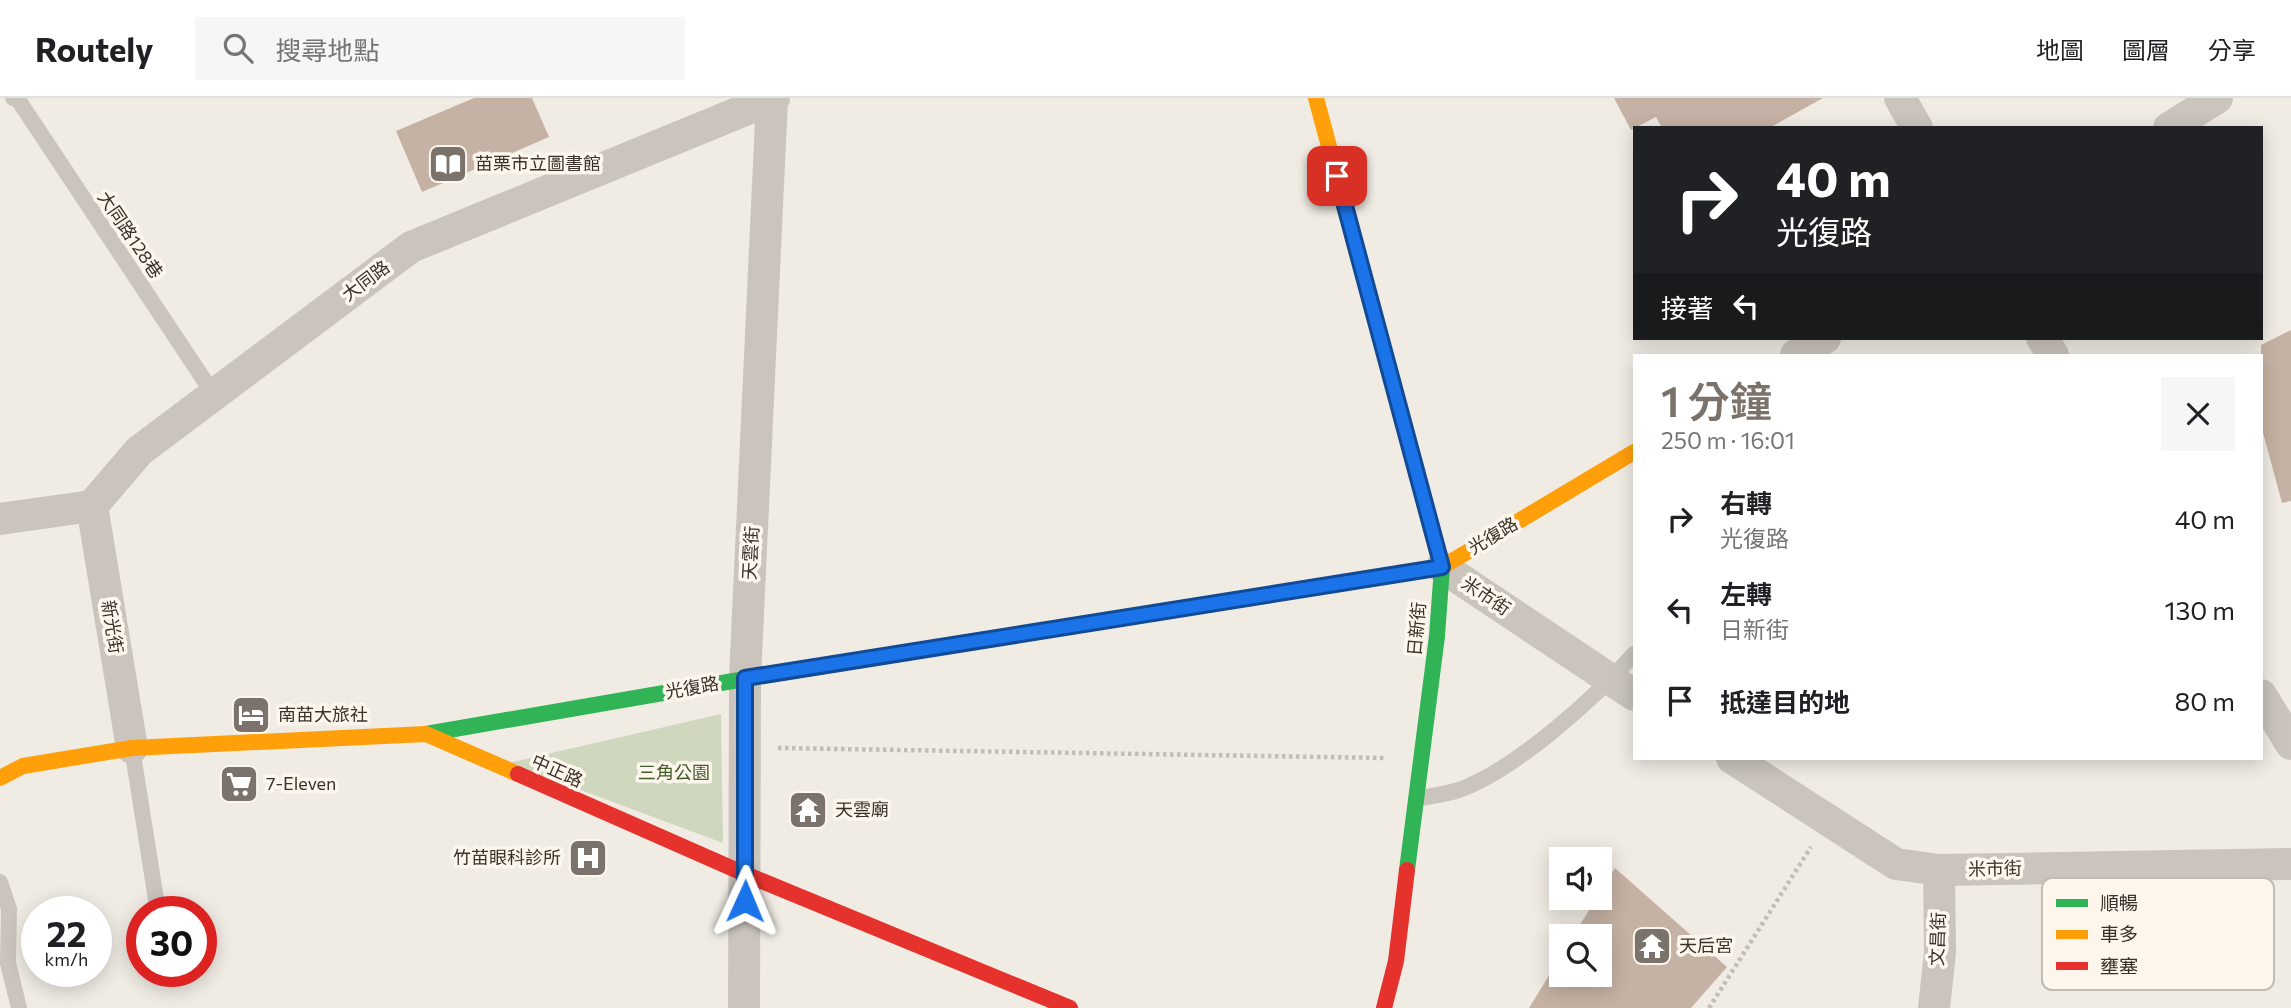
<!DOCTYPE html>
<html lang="zh-TW">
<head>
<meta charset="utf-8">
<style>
	body { margin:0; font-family:Commissioner,"Noto Sans TC",sans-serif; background:#f6f6f6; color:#202124; height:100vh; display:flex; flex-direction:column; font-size:26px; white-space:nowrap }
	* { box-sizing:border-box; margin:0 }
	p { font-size:23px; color:#757577 }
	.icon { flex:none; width:38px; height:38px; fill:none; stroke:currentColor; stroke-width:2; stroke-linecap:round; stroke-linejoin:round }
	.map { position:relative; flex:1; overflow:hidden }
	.side { position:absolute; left:1633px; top:256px; width:630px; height:406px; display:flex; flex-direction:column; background:#fff; border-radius:0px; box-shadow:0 4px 18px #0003 }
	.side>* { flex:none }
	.banner { position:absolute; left:1633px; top:28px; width:630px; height:214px; border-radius:0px; box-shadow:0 4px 18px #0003; background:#202124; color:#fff; overflow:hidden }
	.buttons { position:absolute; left:1549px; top:749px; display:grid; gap:14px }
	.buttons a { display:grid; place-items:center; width:63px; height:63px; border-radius:0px; background:#fff; box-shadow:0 4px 18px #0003; font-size:35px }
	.speed { position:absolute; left:21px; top:798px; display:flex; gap:14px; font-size:35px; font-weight:700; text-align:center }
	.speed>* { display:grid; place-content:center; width:91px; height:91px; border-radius:50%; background:#fff; box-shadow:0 4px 18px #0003; line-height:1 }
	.speed small { font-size:18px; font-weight:400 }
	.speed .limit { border:10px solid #d22; background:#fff; color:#111 }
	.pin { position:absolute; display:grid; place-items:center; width:60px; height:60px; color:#fff; margin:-30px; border-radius:14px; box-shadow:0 4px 10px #0006 }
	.me { position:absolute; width:77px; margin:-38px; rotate:1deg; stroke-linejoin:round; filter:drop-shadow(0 0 5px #0008) }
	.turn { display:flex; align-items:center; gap:24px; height:147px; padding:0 28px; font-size:32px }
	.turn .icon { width:91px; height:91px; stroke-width:2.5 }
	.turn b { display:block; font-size:49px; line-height:60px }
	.then { display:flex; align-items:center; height:66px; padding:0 28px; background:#0003; gap:14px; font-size:26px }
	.round { display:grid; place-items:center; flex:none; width:74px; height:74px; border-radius:0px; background:#f6f6f6 }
	.head { display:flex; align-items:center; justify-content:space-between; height:119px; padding:0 28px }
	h1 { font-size:42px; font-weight:600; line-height:52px; color:#7b726b }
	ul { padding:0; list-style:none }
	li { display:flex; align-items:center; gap:21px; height:91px; padding:0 28px }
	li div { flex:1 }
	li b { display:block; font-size:26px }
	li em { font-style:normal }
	header { display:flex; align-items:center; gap:42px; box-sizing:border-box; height:98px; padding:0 35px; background:#fff; border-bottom:2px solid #e0e0e0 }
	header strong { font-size:33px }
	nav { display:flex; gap:38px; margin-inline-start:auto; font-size:24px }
	.search { width:490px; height:63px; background:#f6f6f6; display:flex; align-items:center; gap:18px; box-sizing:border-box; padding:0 24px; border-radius:0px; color:#757577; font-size:26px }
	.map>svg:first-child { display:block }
	.green { fill:#cfd7be }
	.building { fill:#c5b2a4 }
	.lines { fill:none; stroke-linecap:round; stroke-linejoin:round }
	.path { stroke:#c3bdb5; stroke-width:4.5; stroke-dasharray:3.5 3.5; stroke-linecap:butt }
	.lane { stroke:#cac4bd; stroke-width:16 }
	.street { stroke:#cac4bd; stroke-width:32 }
	.fast { stroke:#30b455; stroke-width:16 }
	.slow { stroke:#ff9f0a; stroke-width:16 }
	.jam { stroke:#e5322d; stroke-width:16 }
	.route-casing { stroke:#114b97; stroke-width:18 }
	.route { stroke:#1a73e8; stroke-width:12 }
	.labels { text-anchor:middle; stroke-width:7; stroke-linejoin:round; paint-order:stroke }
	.poi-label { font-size:18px; fill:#3c312a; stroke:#fcf6ed; text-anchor:start }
	.street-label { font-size:18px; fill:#3c312a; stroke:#fcf6ed }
	.park-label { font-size:18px; fill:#455c2b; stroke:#fcf6ed }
	.key { fill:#fcf6ed; stroke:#c2bbb2; stroke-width:2 }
	.key-label { font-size:19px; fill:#3c312a }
</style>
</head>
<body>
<header>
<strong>Routely</strong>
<div class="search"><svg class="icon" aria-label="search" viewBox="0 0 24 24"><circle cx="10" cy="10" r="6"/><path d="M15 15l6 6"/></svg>搜尋地點</div>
<nav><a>地圖</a><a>圖層</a><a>分享</a></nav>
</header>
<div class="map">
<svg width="2291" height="910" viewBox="0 0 2291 910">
	<rect width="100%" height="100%" fill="#f0ece4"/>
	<path class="green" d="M 721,616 L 723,745 L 508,665 Z"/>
	<path class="building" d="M 474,0 L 532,0 L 549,39 L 422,94 L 396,33 Z
		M 1614,0 L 1823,0 L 1769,30 L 1662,30 L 1656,19 L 1631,32 Z
		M 2291,232 L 2291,403 L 2282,405 L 2261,327 L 2261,247 Z
		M 1615,770 L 1727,869 L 1691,910 L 1529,910 L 1561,858 L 1561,877 L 1600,877 L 1600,838 L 1573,838 Z"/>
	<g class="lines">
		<path class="path" d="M 778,650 L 1386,660
			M 1709,910 L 1811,749"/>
		<path class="lane" d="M 13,0 L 17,0 L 214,297
			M 132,650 L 158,814
			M 1417,701 C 1431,698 1446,696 1459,692 C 1515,672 1595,600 1634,556
			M 0,784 L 9,811 L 8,865 L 19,910"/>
		<path class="street" d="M 1900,0 L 1917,30
			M 2169,30 L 2217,0
			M 2042,240 L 2053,257
			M 1796,257 L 1825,240
			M 92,408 L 132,650
			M 0,421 L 92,408 L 139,353 L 411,149 L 774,0
			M 1442,469 L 1634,597
			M 2261,597 L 2291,646
			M 1732,660 L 1896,766 L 1939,772 L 2291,766
			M 744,910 L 745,580 L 772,1
			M 1934,910 L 1940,854 L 1939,772"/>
		<path class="fast" d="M 426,636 L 773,576
			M 1407,772 L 1437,538 L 1442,469 L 1411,355"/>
		<path class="slow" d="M 1316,0 L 1411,355
			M 1310,490 L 1442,469 L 1634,354
			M 0,680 L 23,668 L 132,650 L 426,636 L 518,676"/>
		<path class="jam" d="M 773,576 L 1310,490
			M 518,676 L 745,776 L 1070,910
			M 1384,910 L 1396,863 L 1407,772"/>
	</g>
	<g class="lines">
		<g class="route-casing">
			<path id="route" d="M 745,803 L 745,580 L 1442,469 L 1337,78"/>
		</g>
		<use href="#route" class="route"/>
	</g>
	<defs>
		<g id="library-square" transform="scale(2.0125)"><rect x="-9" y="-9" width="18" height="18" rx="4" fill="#7b726b" stroke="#fcf6ed"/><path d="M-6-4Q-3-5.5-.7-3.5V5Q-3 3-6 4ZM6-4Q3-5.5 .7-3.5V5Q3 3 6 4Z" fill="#fff"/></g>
		<g id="hotel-square" transform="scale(2.0125)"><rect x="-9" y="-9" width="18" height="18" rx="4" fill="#7b726b" stroke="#fcf6ed"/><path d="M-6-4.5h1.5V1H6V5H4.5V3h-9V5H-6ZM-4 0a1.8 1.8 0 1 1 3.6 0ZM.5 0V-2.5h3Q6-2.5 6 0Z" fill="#fff"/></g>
		<g id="supermarket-square" transform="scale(2.0125)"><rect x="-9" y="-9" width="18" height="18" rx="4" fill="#7b726b" stroke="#fcf6ed"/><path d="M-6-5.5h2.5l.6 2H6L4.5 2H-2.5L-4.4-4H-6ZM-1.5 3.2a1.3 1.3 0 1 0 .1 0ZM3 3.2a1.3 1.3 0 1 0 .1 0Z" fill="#fff"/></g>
		<g id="temple-square" transform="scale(2.0125)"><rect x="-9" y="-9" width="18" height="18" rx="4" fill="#7b726b" stroke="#fcf6ed"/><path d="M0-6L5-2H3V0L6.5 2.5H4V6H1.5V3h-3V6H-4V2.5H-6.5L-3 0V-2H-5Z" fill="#fff"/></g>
		<g id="hospital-square" transform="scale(2.0125)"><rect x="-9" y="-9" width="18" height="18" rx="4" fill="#7b726b" stroke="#fcf6ed"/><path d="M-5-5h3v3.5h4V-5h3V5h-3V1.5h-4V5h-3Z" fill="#fff"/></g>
	</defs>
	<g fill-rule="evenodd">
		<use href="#library-square" x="448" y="66"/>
		<use href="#hotel-square" x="251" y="617"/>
		<use href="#supermarket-square" x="239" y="686"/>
		<use href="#temple-square" x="808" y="712"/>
		<use href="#hospital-square" x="588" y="760"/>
		<use href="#temple-square" x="1652" y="848"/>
	</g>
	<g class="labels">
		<g class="poi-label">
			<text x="475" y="72">苗栗市立圖書館</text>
			<text x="278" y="623">南苗大旅社</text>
			<text x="266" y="692">7-Eleven</text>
			<text x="835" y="718">天雲廟</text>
			<text x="561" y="766" text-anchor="end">竹苗眼科診所</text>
			<text x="1679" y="854">天后宮</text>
		</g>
		<g class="street-label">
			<text transform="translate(130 137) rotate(56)" y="6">大同路128巷</text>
			<text transform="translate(366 183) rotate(-37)" y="6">大同路</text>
			<text transform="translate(1493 438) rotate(-31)" y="6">光復路</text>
			<text transform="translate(751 455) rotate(-87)" y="6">天雲街</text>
			<text transform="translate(1486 498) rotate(34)" y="6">米市街</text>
			<text transform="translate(112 529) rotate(81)" y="6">新光街</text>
			<text transform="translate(1417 531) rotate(-85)" y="6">日新街</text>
			<text transform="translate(692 590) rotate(-10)" y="6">光復路</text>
			<text transform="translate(557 673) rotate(24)" y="6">中正路</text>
			<text transform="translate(1995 771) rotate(-1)" y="6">米市街</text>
			<text transform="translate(1938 841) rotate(-88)" y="6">文昌街</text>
		</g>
		<g class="park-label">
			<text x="674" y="681">三角公園</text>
		</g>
	</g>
	<rect x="2042" y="780" width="232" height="112" rx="10" class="key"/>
	<rect x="2056" y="801" width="32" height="8" fill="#30b455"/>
	<rect x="2056" y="832" width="32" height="9" fill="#ff9f0a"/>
	<rect x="2056" y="864" width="32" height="8" fill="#e5322d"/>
	<g class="key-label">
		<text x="2100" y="812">順暢</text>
		<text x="2100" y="843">車多</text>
		<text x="2100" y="875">壅塞</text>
	</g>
</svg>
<div class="buttons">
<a><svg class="icon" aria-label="sound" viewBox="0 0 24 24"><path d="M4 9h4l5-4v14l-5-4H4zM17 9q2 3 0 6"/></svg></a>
<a><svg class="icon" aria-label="search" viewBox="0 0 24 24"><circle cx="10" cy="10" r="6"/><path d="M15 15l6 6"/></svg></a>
</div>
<div class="speed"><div>22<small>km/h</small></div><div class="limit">30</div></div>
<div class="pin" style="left:1337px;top:78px;background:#d93025"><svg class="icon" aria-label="arrive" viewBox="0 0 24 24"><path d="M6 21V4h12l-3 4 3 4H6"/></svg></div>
<svg class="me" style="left:745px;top:803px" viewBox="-20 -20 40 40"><path d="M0-17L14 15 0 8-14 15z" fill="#1a73e8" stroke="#fff" stroke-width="4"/></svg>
<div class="banner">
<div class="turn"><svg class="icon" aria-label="right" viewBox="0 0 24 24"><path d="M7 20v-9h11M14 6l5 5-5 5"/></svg><div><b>40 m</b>光復路</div></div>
<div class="then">接著<svg class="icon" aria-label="left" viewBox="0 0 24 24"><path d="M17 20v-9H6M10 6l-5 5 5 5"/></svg></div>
</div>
<section class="side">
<div class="head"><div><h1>1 分鐘</h1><p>250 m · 16:01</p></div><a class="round"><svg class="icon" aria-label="close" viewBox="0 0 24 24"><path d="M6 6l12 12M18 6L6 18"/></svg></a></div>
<ul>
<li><svg class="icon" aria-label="right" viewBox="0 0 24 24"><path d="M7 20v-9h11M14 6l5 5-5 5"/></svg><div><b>右轉</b><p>光復路</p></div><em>40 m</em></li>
<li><svg class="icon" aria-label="left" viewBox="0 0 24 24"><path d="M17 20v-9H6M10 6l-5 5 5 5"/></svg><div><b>左轉</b><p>日新街</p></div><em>130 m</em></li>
<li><svg class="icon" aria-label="arrive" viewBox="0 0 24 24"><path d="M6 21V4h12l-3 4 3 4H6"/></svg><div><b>抵達目的地</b></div><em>80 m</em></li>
</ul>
</section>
</div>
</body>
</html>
